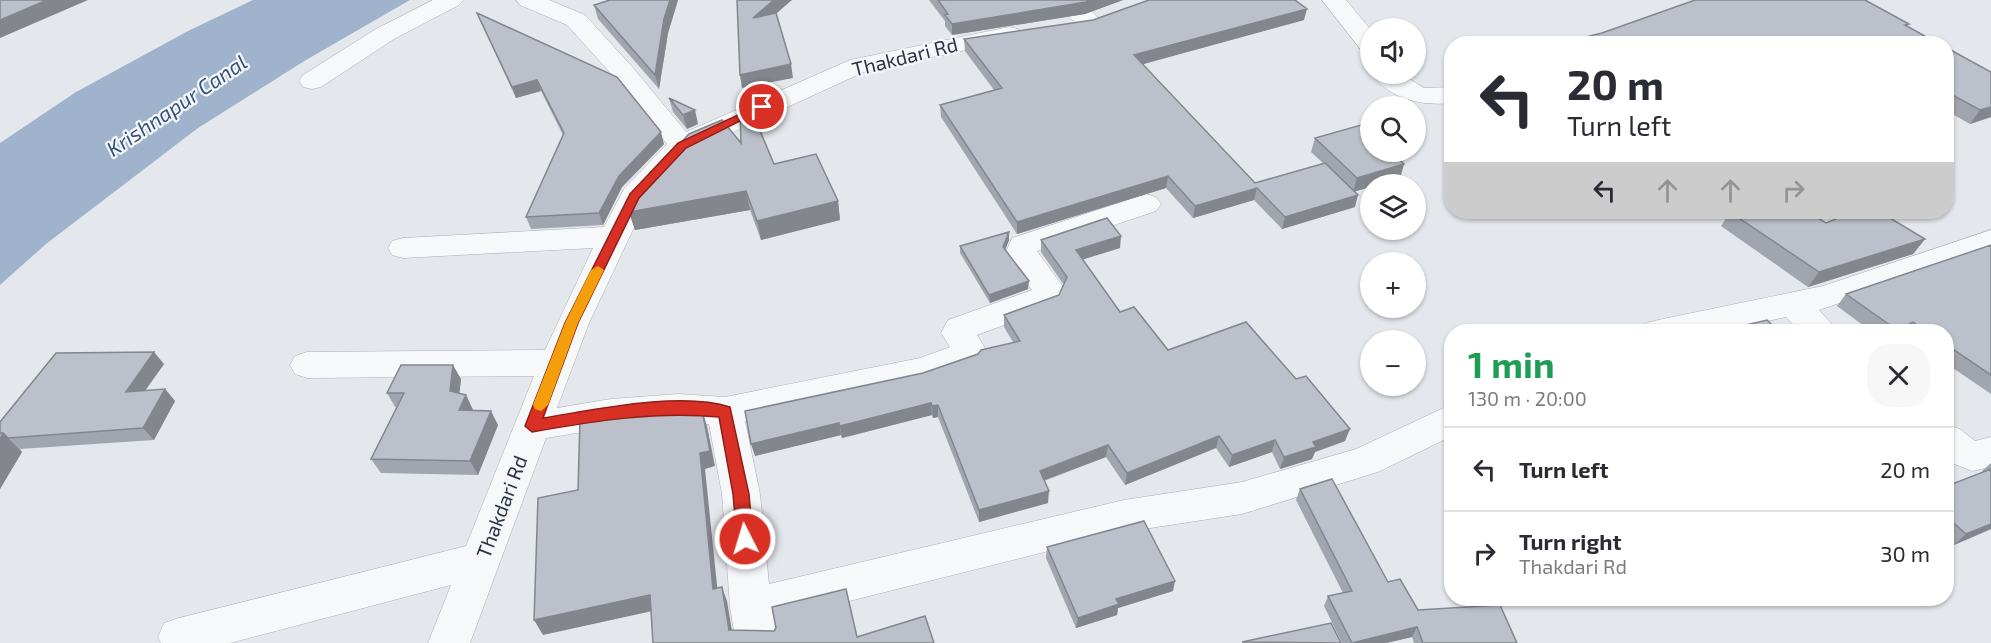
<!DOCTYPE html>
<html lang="en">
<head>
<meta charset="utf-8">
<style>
	body { margin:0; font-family:"Exo 2",sans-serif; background:#f7f7f7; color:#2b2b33; height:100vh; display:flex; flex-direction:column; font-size:22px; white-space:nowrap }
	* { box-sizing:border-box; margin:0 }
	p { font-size:20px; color:#7c7c81 }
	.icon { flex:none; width:33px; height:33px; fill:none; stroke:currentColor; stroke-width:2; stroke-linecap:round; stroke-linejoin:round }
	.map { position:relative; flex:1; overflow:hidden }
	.panel { position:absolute; left:1444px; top:324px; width:510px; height:282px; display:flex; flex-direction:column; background:#fff; border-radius:24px; box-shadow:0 2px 4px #0004 }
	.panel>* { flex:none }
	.hud { position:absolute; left:1444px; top:36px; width:510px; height:183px; border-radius:24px; box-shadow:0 2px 4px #0004; background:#fff; color:#2b2b33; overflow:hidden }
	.fabs { position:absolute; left:1360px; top:18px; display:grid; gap:12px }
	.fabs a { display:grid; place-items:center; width:66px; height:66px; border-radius:50%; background:#fff; box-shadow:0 2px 4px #0004; font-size:30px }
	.pin { position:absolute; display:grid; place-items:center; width:51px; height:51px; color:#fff; margin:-26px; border:3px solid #fff; border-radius:50%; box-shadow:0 2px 6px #0007 }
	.me { position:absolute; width:66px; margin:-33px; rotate:355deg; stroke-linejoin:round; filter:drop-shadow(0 0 4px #0008) }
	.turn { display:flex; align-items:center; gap:21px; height:126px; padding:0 24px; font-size:27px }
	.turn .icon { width:78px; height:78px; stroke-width:2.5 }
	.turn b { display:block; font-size:42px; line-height:51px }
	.lanes { display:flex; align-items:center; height:57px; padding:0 24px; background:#0003; justify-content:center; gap:30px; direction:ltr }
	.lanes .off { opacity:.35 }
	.round { display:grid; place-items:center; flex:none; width:63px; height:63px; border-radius:24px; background:#f7f7f7 }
	.head { display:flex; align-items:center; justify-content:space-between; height:102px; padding:0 24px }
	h1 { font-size:36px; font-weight:700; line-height:45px; color:#1e9e55 }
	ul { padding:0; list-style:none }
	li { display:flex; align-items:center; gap:18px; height:84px; padding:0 24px; border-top:2px solid #e1e1e2 }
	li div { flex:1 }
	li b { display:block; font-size:22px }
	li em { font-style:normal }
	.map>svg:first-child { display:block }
	.water { fill:#9fb4cc }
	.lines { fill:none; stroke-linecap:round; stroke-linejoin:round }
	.minor-casing { stroke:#a9aeb7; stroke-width:1 }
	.minor { fill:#f7f8fa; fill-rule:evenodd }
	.wall { fill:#a1a5ae }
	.shaded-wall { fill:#83868d }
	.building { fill:#bbc0ca; stroke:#83868d; stroke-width:1.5 }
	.route { fill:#d93025; stroke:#8d1f18; stroke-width:1.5 }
	.slow { fill:#f59e0b }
	.labels { text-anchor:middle; stroke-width:4.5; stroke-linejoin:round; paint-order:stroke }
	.street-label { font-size:20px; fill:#2b3445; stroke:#f4f6f9 }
	.water-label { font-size:21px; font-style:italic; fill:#34527a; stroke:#f4f6f9 }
</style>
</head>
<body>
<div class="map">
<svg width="1991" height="643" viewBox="0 0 1991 643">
	<rect width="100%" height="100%" fill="#e4e7ec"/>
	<path class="water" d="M 253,0 L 410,0 L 306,60 L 198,128 L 46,244 L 0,285 L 0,143 L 76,92 L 188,31 Z"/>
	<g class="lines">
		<g class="minor-casing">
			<path id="minor" d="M 433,0 L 463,0 L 459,5 L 394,39 L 321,87 L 312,89 L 303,87 L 299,81 L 303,75 L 376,29 Z
				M 516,0 L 549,0 L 585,15 L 634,69 L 686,132 L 850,60 L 1009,27 L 1018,29 L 1021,34 L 1018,39 L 1009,41 L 866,71 L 692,151 L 647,200 L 589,323 L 557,408 L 611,399 L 678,394 L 725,397 L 920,358 L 950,347 L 941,333 L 948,320 L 1032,290 L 1005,254 L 1012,238 L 1146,194 L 1156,197 L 1161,204 L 1156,211 L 1037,251 L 1064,288 L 1058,305 L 977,335 L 986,350 L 977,364 L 923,383 L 745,421 L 760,494 L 769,584 L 1124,500 L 1242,482 L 1356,449 L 1452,404 L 1452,436 L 1378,472 L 1242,514 L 1124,532 L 774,620 L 778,643 L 736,643 L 730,607 L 722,494 L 709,424 C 654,420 601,429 546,438 L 470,643 L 428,643 L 451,585 L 230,643 L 161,643 L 158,637 L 164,623 L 179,618 L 466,546 L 534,376 L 307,378 L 295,374 L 290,365 L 295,356 L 307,352 L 545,350 L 593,248 L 403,258 L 392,255 L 388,248 L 392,241 L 403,238 L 604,227 L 624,189 L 667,144 L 616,79 L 567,25 L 520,5 Z
				M 1056,0 L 1081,0 L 1103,23 L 1100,28 C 1081,33 1066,15 1056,0 Z
				M 1322,0 L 1346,0 L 1371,30 L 1371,53 L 1362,51 Z
				M 1372,74 L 1401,74 L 1424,88 L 1452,87 L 1452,103 C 1423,106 1390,100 1372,74 Z
				M 1991,230 L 1991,251 L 1819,310 L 1839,332 L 1801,332 L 1786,317 L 1718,332 L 1642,332 L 1646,323 L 1658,320 L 1823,286 Z
				M 1947,425 L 1960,429 L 1975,441 L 1991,437 L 1991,467 L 1972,471 L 1947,461 Z"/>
		</g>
		<use href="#minor" class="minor"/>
	</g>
	<path class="wall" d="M 610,0 L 678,0 L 668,33 L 659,89 L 598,19 L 594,5 Z
		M 929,0 L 1123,0 L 1085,14 L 952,35 L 945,26 L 945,21 Z
		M 477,13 L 664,144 L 622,187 L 603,225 L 531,229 L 526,217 L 563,135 L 541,91 L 516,98 L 482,25 Z
		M 1093,20 L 1304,20 L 1142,64 L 1255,183 L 1323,163 L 1311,152 L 1315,138 L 1404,164 L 1400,178 L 1371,184 L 1371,187 L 1355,191 L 1355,207 L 1282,229 L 1254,200 L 1193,218 L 1166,188 L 1017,234 L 941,117 L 940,105 L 994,90 L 965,51 L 964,39 Z
		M 1907,26 L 1939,44 L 1575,44 L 1577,39 Z
		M 1947,48 L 1991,117 L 1970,124 L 1947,111 Z
		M 669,98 L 698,124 L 687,129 L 673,112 Z
		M 741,143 L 838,201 L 840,220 L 761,240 L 750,210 L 635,230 L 629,212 Z
		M 1730,212 L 1826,223 L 1925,239 L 1913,254 L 1808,287 L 1721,226 Z
		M 1009,240 L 1005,250 L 1028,289 L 990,303 L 960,253 L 960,246 Z
		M 1041,240 L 1120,248 L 1083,259 L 1120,312 L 1168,350 L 1345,441 L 1315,452 L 1312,459 L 1280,469 L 1272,452 L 1229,467 L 1216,448 L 1125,485 L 1106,457 L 1044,481 L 1048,503 L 979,522 L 938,417 L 933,418 L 932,415 L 842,438 L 841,435 L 755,456 L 923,373 L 1013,342 L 1004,327 L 1004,315 L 1059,295 L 1064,285 L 1041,252 Z
		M 1991,245 L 1991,394 L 1947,364 L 1947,332 L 1872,332 L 1837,306 L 1846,294 Z
		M 164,364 L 145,391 L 165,389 L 175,401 L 154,440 L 20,449 L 22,452 L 0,489 L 0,422 Z
		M 461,379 L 459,394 L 466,395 L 473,410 L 498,425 L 478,475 L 381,473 L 371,459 L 397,407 L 395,407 L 387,393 Z
		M 1991,463 L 1991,529 L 1954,545 L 1947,539 L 1947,486 L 1983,472 L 1982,471 Z
		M 1300,489 L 1388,582 L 1418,610 L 1517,643 L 1414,643 L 1412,637 L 1386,643 L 1342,643 L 1324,606 L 1328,596 L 1343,593 L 1296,500 Z
		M 1047,547 L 1173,591 L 1118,608 L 1117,615 L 1076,628 L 1046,558 Z
		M 1515,598 L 1548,598 L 1518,603 Z"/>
	<path class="shaded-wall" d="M 47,0 L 88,0 L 0,38 L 0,20 Z
		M 670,0 L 678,0 L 668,33 L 659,89 L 655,75 L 664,19 Z
		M 774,0 L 792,0 L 755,32 L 753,18 Z
		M 1092,0 L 1123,0 L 1085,14 L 952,35 L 952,24 Z
		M 1307,9 L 1304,20 L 1133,67 L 1134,55 Z
		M 791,64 L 793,78 L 742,88 L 740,75 Z
		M 537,80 L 541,91 L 516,98 L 512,87 Z
		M 1991,107 L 1991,117 L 1970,124 L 1980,110 Z
		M 695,110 L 698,124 L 687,129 L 683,115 Z
		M 661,132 L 664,144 L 622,187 L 603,225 L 599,213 L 619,176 Z
		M 1404,164 L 1400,178 L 1378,184 L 1371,184 L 1371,187 L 1353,192 L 1357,178 Z
		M 1168,176 L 1166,188 L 1017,234 L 1017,222 Z
		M 1257,188 L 1254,200 L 1193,218 L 1195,206 Z
		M 746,191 L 750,210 L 635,230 L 629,212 Z
		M 1358,195 L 1355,207 L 1282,229 L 1285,217 Z
		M 838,201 L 840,220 L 761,240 L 757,221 Z
		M 1009,232 L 1009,240 L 1003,255 L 1003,247 Z
		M 1121,236 L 1120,248 L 1075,262 L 1076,250 Z
		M 1925,239 L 1913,254 L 1808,287 L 1819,272 Z
		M 1029,281 L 1028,289 L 990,303 L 989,295 Z
		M 1913,322 L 1904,332 L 1895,332 L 1897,330 Z
		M 154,352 L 164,364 L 136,403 L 126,392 Z
		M 453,365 L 461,379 L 458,406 L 450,391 Z
		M 165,389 L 175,401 L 154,440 L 143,428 Z
		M 466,395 L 473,410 L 467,424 L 459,410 Z
		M 931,403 L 932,415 L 842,438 L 840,426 Z
		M 938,405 L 938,417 L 933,418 L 932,406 Z
		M 702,410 L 707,426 L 715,466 L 705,469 L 719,604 L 713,589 L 700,453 Z
		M 491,411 L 498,425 L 478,475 L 470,461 Z
		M 839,423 L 841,435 L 755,456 L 751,444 Z
		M 1350,429 L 1345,441 L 1315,452 L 1312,459 L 1280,469 L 1284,457 L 1313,442 Z
		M 3,433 L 22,452 L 0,489 L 0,438 Z
		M 1219,436 L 1216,448 L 1125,485 L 1127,473 Z
		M 1275,440 L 1272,452 L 1229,467 L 1232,455 Z
		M 1108,445 L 1106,457 L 1039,482 L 1040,471 Z
		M 1049,491 L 1048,503 L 979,522 L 979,510 Z
		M 1991,524 L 1991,529 L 1954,545 L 1966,534 Z
		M 1175,581 L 1173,591 L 1118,608 L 1117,615 L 1076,628 L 1078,618 L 1116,599 Z
		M 722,587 L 727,601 L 734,643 L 729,630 Z
		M 650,595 L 657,610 L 543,635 L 534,620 Z
		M 1417,627 L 1412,637 L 1386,643 L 1351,643 Z"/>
	<path class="building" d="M 0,0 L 47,0 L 0,20 Z
		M 610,0 L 670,0 L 664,19 L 655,75 L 594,5 Z
		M 737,0 L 774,0 L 753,18 L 776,13 L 791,64 L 740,75 Z
		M 938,0 L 1092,0 L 1086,2 L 952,24 L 945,15 L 948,14 Z
		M 1149,0 L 1295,0 L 1307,9 L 1134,55 L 1255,183 L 1325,163 L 1358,195 L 1285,217 L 1257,188 L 1195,206 L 1168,176 L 1017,222 L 940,105 L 1002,88 L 964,39 L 1093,20 Z
		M 1695,0 L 1865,0 L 1909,24 L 1905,25 L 1939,44 L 1580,44 L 1582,43 L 1577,39 L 1602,33 Z
		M 477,13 L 617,77 L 661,132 L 619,176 L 599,213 L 526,217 L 564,133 L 537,80 L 512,87 Z
		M 1947,48 L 1991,72 L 1991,107 L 1980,110 L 1947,92 Z
		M 669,98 L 695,110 L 683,115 Z
		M 750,107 L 774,164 L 816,154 L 838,201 L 757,221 L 746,191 L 629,212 L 643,183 L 689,134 L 722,120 L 741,143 L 740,112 Z
		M 1361,125 L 1371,134 L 1371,152 L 1391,152 L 1404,164 L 1357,178 L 1315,138 Z
		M 1730,212 L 1808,212 L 1826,223 L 1853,212 L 1880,212 L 1925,239 L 1819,272 Z
		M 1107,218 L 1121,236 L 1076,250 L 1120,312 L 1134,307 L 1168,350 L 1246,322 L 1296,379 L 1306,376 L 1350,429 L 1313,442 L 1316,447 L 1284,457 L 1275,440 L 1232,455 L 1219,436 L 1127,473 L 1108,445 L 1040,471 L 1049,491 L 979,510 L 938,405 L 932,406 L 931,403 L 840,426 L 839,423 L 751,444 L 745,411 L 923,373 L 978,354 L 981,350 L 1020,341 L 1004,315 L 1059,295 L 1067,277 L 1041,240 Z
		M 1009,232 L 1003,247 L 1029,281 L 989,295 L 960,246 Z
		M 1991,245 L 1991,375 L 1947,345 L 1947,332 L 1927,332 L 1913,322 L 1897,330 L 1846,294 Z
		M 1767,320 L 1779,332 L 1716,332 Z
		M 154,352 L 126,392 L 165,389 L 143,428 L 8,438 L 3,433 L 0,433 L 0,422 L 56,353 Z
		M 401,365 L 453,365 L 450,391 L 466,395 L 459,410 L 491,411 L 470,461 L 371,459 L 404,393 L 387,393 Z
		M 702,410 L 710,451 L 700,453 L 713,589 L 722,587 L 729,630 L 774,631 L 776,628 L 772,607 L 846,589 L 857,637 L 925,616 L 934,643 L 653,643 L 650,595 L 534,620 L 538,498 L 578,490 L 580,418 L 642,411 Z
		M 1991,469 L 1991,524 L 1966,534 L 1947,517 L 1947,486 Z
		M 1332,479 L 1388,582 L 1400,579 L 1418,610 L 1500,605 L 1517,643 L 1423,643 L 1417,627 L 1352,643 L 1328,596 L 1352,591 L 1300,489 Z
		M 1144,521 L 1175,581 L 1116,599 L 1119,604 L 1078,618 L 1047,547 Z
		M 1331,623 L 1341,643 L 1242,642 Z"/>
	<path class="route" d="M 759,105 L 768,107 L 686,148 L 639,198 L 578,323 L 543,418 C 594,410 680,391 730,407 L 749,494 L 753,539 L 751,544 L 739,544 L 737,539 L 733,494 L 719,417 C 655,411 595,421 532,432 L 525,426 L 565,323 L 630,194 L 678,143 Z"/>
	<path class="slow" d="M 598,266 L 604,270 L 578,323 L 548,405 L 541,411 L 535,409 L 533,405 L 565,323 L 591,270 Z"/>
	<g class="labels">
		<g class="street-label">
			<text transform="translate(905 57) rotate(-14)" y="7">Thakdari Rd</text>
			<text transform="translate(502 507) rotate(-69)" y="7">Thakdari Rd</text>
		</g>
		<g class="water-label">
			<text transform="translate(177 106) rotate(-34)" y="7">Krishnapur Canal</text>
		</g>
	</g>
</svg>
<div class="fabs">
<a><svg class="icon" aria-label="sound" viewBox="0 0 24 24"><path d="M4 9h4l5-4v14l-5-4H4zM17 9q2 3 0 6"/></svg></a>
<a><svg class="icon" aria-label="search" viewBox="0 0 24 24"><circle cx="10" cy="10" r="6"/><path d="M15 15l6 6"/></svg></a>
<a><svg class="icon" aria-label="layers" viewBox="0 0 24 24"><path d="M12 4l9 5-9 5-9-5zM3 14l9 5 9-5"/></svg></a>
<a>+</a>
<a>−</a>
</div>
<div class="pin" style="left:762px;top:107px;background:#d93025"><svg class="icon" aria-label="arrive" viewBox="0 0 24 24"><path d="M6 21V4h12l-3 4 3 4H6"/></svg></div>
<svg class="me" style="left:745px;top:539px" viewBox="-20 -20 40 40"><circle r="17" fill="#d93025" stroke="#fff" stroke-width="3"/><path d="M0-11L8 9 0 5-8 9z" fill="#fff"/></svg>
<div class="hud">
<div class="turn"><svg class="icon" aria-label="left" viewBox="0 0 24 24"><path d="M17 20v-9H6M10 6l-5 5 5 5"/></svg><div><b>20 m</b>Turn left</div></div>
<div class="lanes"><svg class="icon" aria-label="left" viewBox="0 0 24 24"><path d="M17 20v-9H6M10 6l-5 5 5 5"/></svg><svg class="icon off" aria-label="ahead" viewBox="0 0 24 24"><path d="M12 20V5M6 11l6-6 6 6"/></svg><svg class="icon off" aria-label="ahead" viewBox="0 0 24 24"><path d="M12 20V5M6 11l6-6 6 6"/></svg><svg class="icon off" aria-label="right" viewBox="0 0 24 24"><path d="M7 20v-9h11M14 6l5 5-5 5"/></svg></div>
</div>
<section class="panel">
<div class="head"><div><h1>1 min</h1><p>130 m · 20:00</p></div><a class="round"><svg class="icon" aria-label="close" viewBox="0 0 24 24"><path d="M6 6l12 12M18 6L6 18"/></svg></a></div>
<ul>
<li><svg class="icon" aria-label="left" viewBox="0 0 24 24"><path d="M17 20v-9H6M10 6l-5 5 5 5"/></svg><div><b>Turn left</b></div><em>20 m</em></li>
<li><svg class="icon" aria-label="right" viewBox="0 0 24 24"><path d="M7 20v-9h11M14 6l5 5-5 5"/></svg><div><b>Turn right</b><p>Thakdari Rd</p></div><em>30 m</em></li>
</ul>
</section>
</div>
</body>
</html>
